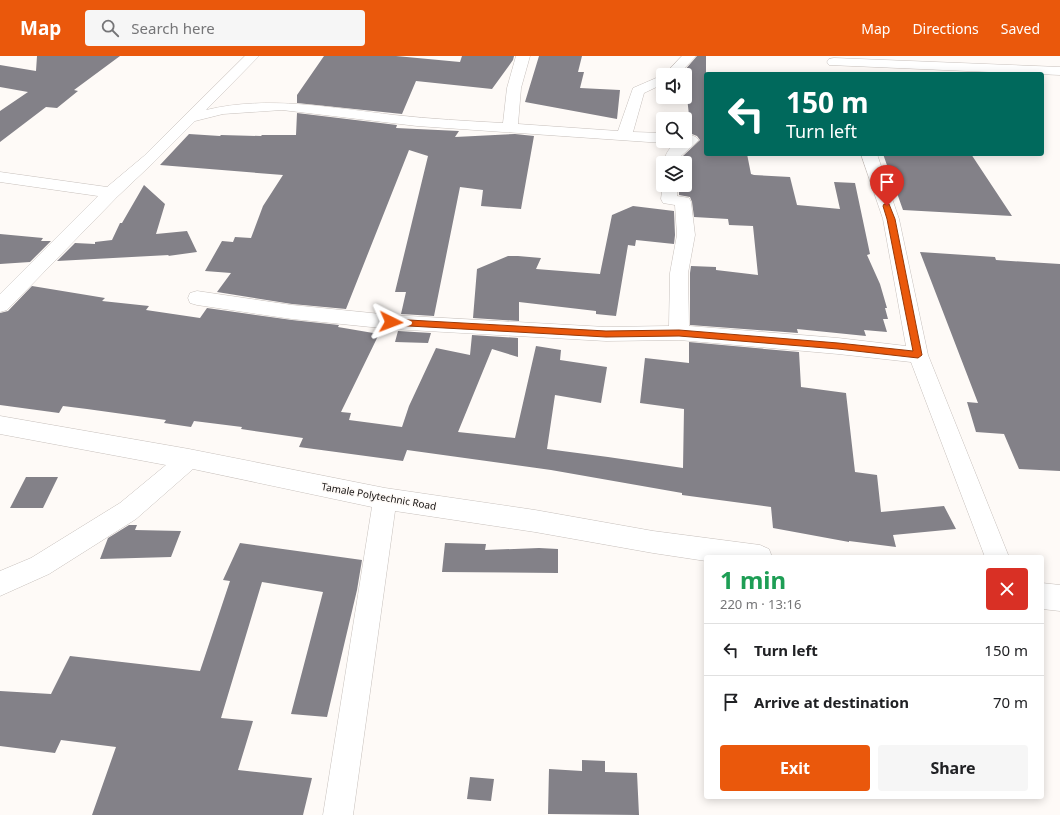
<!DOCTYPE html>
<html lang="en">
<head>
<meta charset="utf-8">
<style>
	body { margin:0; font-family:"Noto Sans",sans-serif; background:#f6f6f6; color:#202124; height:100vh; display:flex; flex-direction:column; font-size:15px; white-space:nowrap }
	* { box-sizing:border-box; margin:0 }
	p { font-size:13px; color:#757577 }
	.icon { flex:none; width:22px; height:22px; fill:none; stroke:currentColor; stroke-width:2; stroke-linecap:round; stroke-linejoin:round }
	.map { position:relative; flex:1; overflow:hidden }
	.details { position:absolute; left:704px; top:499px; width:340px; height:244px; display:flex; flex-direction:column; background:#fff; border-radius:4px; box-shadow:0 2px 10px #0003 }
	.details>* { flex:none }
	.hud { position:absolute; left:704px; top:16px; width:340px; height:84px; border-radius:4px; box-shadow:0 2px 10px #0003; background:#00695c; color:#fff; overflow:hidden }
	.controls { position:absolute; left:656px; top:12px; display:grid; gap:8px }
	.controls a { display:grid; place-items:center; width:36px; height:36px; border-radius:4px; background:#fff; box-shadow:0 2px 10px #0003; font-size:20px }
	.pin { position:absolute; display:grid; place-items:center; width:34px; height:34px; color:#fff; margin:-41px -17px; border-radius:50% 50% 50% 0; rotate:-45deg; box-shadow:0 0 4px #0007 }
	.pin .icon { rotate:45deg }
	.me { position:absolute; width:44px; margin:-22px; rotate:93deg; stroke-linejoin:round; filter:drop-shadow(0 0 3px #0008) }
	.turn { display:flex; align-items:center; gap:14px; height:84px; padding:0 16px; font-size:18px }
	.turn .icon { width:52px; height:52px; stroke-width:2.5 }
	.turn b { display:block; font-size:28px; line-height:34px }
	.round { display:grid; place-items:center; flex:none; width:42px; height:42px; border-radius:4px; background:#f6f6f6 }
	.summary { display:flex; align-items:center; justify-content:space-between; height:68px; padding:0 16px }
	h1 { font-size:24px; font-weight:700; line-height:30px; color:#1e9e55 }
	.primary-button { display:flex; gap:8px; margin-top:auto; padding:8px 16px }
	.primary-button a { flex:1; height:46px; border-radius:4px; background:#ea580c; color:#fff; font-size:16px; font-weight:700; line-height:46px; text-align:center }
	.primary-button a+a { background:#f6f6f6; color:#202124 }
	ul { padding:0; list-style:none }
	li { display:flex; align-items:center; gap:12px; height:52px; padding:0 16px; border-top:1px solid #e0e0e0 }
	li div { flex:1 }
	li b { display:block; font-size:15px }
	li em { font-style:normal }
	header { display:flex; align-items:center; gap:24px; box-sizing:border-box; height:56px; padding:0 20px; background:#ea580c; color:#fff }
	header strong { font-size:19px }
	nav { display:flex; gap:22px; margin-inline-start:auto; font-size:14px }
	.search { width:280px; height:36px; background:#f6f6f6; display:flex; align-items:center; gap:10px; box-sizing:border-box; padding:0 14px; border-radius:4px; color:#757577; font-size:15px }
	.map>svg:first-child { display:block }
	.building { fill:#838188 }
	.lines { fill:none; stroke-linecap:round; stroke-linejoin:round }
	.street-casing { stroke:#c7c0bc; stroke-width:1 }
	.street { fill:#fff; fill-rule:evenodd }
	.route { fill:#ea580c; stroke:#983908 }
	.labels { text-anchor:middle; stroke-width:3; stroke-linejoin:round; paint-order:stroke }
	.street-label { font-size:10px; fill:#120f0e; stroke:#fefaf7 }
</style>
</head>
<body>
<header>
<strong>Map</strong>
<div class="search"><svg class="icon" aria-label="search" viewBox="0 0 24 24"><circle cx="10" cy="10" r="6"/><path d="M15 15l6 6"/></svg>Search here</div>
<nav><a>Map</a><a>Directions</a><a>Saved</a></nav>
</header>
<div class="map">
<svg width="1060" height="759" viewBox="0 0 1060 759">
	<rect width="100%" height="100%" fill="#fefaf7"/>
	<path class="building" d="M 37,0 L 120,0 L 74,34 L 78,35 L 57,52 L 46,51 L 0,86 L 0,55 L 28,36 L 0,31 L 0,9 L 36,15 Z
		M 324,0 L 396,0 L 460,6 L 462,0 L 514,0 L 513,4 L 492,33 L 416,25 L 402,58 L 297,47 L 297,39 Z
		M 539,0 L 582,0 L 578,16 L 584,16 L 580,32 L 620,34 L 617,63 L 525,46 Z
		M 697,0 L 706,0 L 706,98 L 747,98 L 751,118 L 754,119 L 790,121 L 797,149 L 840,153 L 834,126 L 855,127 L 870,198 L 867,199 L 880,228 L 887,252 L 885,252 L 888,263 L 883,263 L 887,276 L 864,274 L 866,280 L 797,273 L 798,277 L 690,269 L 690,217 L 691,210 L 716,211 L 716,214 L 758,219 L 753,170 L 729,169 L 728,163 L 694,161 L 692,146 L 690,141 L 679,139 L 679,129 L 686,129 L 683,100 L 700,84 L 697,80 L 692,78 L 685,80 L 685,63 L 679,63 L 678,59 L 689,59 L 684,15 Z
		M 297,57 L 397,69 L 396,72 L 459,75 L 455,81 L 515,78 L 534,80 L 521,153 L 481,150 L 483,134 L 460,131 L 434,260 L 401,258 L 406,236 L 395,236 L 428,100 L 409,94 L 346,253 L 292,248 L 217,236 L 231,217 L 205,215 L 222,185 L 233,186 L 235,181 L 251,182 L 263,150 L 283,119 L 160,109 L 189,78 L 220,80 L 221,79 L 261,80 L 262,79 L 296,79 Z
		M 883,98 L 971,98 L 1012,160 L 903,154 Z
		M 144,129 L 165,148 L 156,178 L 187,175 L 197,196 L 168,200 L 169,199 L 57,205 L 75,187 L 95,188 L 95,186 L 112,184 L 120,167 L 122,167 Z
		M 633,150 L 674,155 L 675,179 L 674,188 L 636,184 L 635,190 L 628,189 L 616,260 L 596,258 L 596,255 L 519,246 L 519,265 L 473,262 L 477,213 L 508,200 L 518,200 L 541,202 L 536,213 L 600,218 L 612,159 Z
		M 0,178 L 43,182 L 41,185 L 51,185 L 30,206 L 0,208 Z
		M 920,196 L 995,201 L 996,204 L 1060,208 L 1060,415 L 1019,413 L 1004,378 L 976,376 L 967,346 L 978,347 Z
		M 32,230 L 105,242 L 102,245 L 149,250 L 146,254 L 200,262 L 207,252 L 292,264 L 339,269 L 338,271 L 379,278 L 341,356 L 351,357 L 349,364 L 402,371 L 409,350 L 436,292 L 470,299 L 472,279 L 518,282 L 518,301 L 492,293 L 458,376 L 515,382 L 536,290 L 561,294 L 560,304 L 607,311 L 601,347 L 555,339 L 547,393 L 608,401 L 683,412 L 684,353 L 640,347 L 645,302 L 689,307 L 689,286 L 799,296 L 801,331 L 846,337 L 855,416 L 877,419 L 881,456 L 944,450 L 956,473 L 893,479 L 896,491 L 849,485 L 849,486 L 773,472 L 771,451 L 682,439 L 682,437 L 551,414 L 407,394 L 403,405 L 299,391 L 303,382 L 241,373 L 242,371 L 194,365 L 191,371 L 164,367 L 166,364 L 87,353 L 63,350 L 59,357 L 0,349 L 0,257 L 8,255 Z
		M 398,275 L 431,277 L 428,287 L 395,286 Z
		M 26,421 L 58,421 L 43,452 L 10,452 Z
		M 129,469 L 137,469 L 135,474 L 181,475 L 171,501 L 100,503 L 108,482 Z
		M 240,487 L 362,504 L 357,534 L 327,661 L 291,658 L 323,536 L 262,526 L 221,662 L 253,665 L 238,714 L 312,722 L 303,759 L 92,759 L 116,691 L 61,684 L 55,697 L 0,690 L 0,635 L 51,638 L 70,600 L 200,615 L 230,525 L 223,524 Z
		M 445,487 L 486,488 L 485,494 L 539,492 L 558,493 L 558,517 L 442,516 Z
		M 582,704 L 605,705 L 605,716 L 637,717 L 639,759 L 548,758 L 549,713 L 582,715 Z
		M 470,721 L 494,723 L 491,745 L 467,743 Z"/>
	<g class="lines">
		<g class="street-casing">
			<path id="street" d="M 245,0 L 259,0 L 206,54 C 268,39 332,52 394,59 C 430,63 467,65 503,67 L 507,32 L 516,0 L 530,0 L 521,32 L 518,68 L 618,75 L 633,32 L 663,19 L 663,28 L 644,37 L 633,76 L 663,77 L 663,85 L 668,85 L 663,87 L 417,70 L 282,54 L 223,58 L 195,65 L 154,106 L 117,141 L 7,254 L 0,256 L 0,238 L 98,140 L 0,126 L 0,116 L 107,131 L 144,100 Z
				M 682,0 L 696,0 L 678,19 L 664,19 Z
				M 834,2 L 1060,11 L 1060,19 L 829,9 L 827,6 L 829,3 Z
				M 691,79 L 696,81 L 699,84 L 681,100 L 680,107 L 664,107 C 665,96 673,85 685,85 L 686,81 Z
				M 861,98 L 877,98 L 899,163 L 928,299 L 1009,501 L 985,501 L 911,306 L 838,298 L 679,284 L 606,285 L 391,273 L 292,263 L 197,249 L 190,247 L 188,242 L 190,237 L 197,235 L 292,249 L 391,259 L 606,271 L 669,270 L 670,217 L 677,179 L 675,149 L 663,147 L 661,143 L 663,127 L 663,129 L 678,129 L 677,140 L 689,142 L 691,146 L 695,179 L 688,217 L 689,270 L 838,282 L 906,290 L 883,163 Z
				M 0,360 L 189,393 L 385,432 L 535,454 L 653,475 L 760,489 L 769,493 L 772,501 L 706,501 L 706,505 L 653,497 L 535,476 L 395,455 L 353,759 L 323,759 L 372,451 L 193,413 L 136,463 L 49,518 L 0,540 L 0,515 L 31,502 L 120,447 L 166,409 L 0,378 Z
				M 1042,527 L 1060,529 L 1060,555 L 1042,553 Z"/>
		</g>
		<use href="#street" class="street"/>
	</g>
	<path class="route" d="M 884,148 L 889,148 L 895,163 L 922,299 L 918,302 L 838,293 L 679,280 L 606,281 L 391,269 L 387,266 L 391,263 L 606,275 L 679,274 L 838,287 L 913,295 L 887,163 L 883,150 Z"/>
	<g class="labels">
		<g class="street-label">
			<text transform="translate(379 440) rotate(10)" y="4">Tamale Polytechnic Road</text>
		</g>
	</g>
</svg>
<div class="controls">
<a><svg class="icon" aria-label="sound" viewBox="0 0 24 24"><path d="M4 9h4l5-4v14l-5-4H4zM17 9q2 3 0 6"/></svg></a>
<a><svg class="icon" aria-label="search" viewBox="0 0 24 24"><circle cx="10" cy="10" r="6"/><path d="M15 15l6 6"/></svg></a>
<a><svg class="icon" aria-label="layers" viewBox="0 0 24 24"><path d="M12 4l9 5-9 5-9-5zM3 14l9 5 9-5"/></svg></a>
</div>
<div class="pin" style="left:887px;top:150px;background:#d93025"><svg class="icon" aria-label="arrive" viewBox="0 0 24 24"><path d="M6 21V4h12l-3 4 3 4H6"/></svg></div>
<svg class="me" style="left:391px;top:266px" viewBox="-20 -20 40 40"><path d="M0-17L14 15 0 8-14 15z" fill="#ea580c" stroke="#fff" stroke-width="4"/></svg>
<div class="hud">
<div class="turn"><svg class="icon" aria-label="left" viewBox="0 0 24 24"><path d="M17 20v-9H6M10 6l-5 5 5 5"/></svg><div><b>150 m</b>Turn left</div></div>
</div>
<section class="details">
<div class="summary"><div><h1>1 min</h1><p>220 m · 13:16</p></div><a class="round" style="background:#d93025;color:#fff"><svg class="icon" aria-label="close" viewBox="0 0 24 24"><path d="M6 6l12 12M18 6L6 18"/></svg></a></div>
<ul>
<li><svg class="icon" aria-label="left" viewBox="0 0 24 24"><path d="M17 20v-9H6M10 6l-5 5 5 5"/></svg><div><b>Turn left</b></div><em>150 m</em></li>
<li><svg class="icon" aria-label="arrive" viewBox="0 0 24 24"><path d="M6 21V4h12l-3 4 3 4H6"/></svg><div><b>Arrive at destination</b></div><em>70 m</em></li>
</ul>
<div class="primary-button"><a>Exit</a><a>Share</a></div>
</section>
</div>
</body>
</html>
